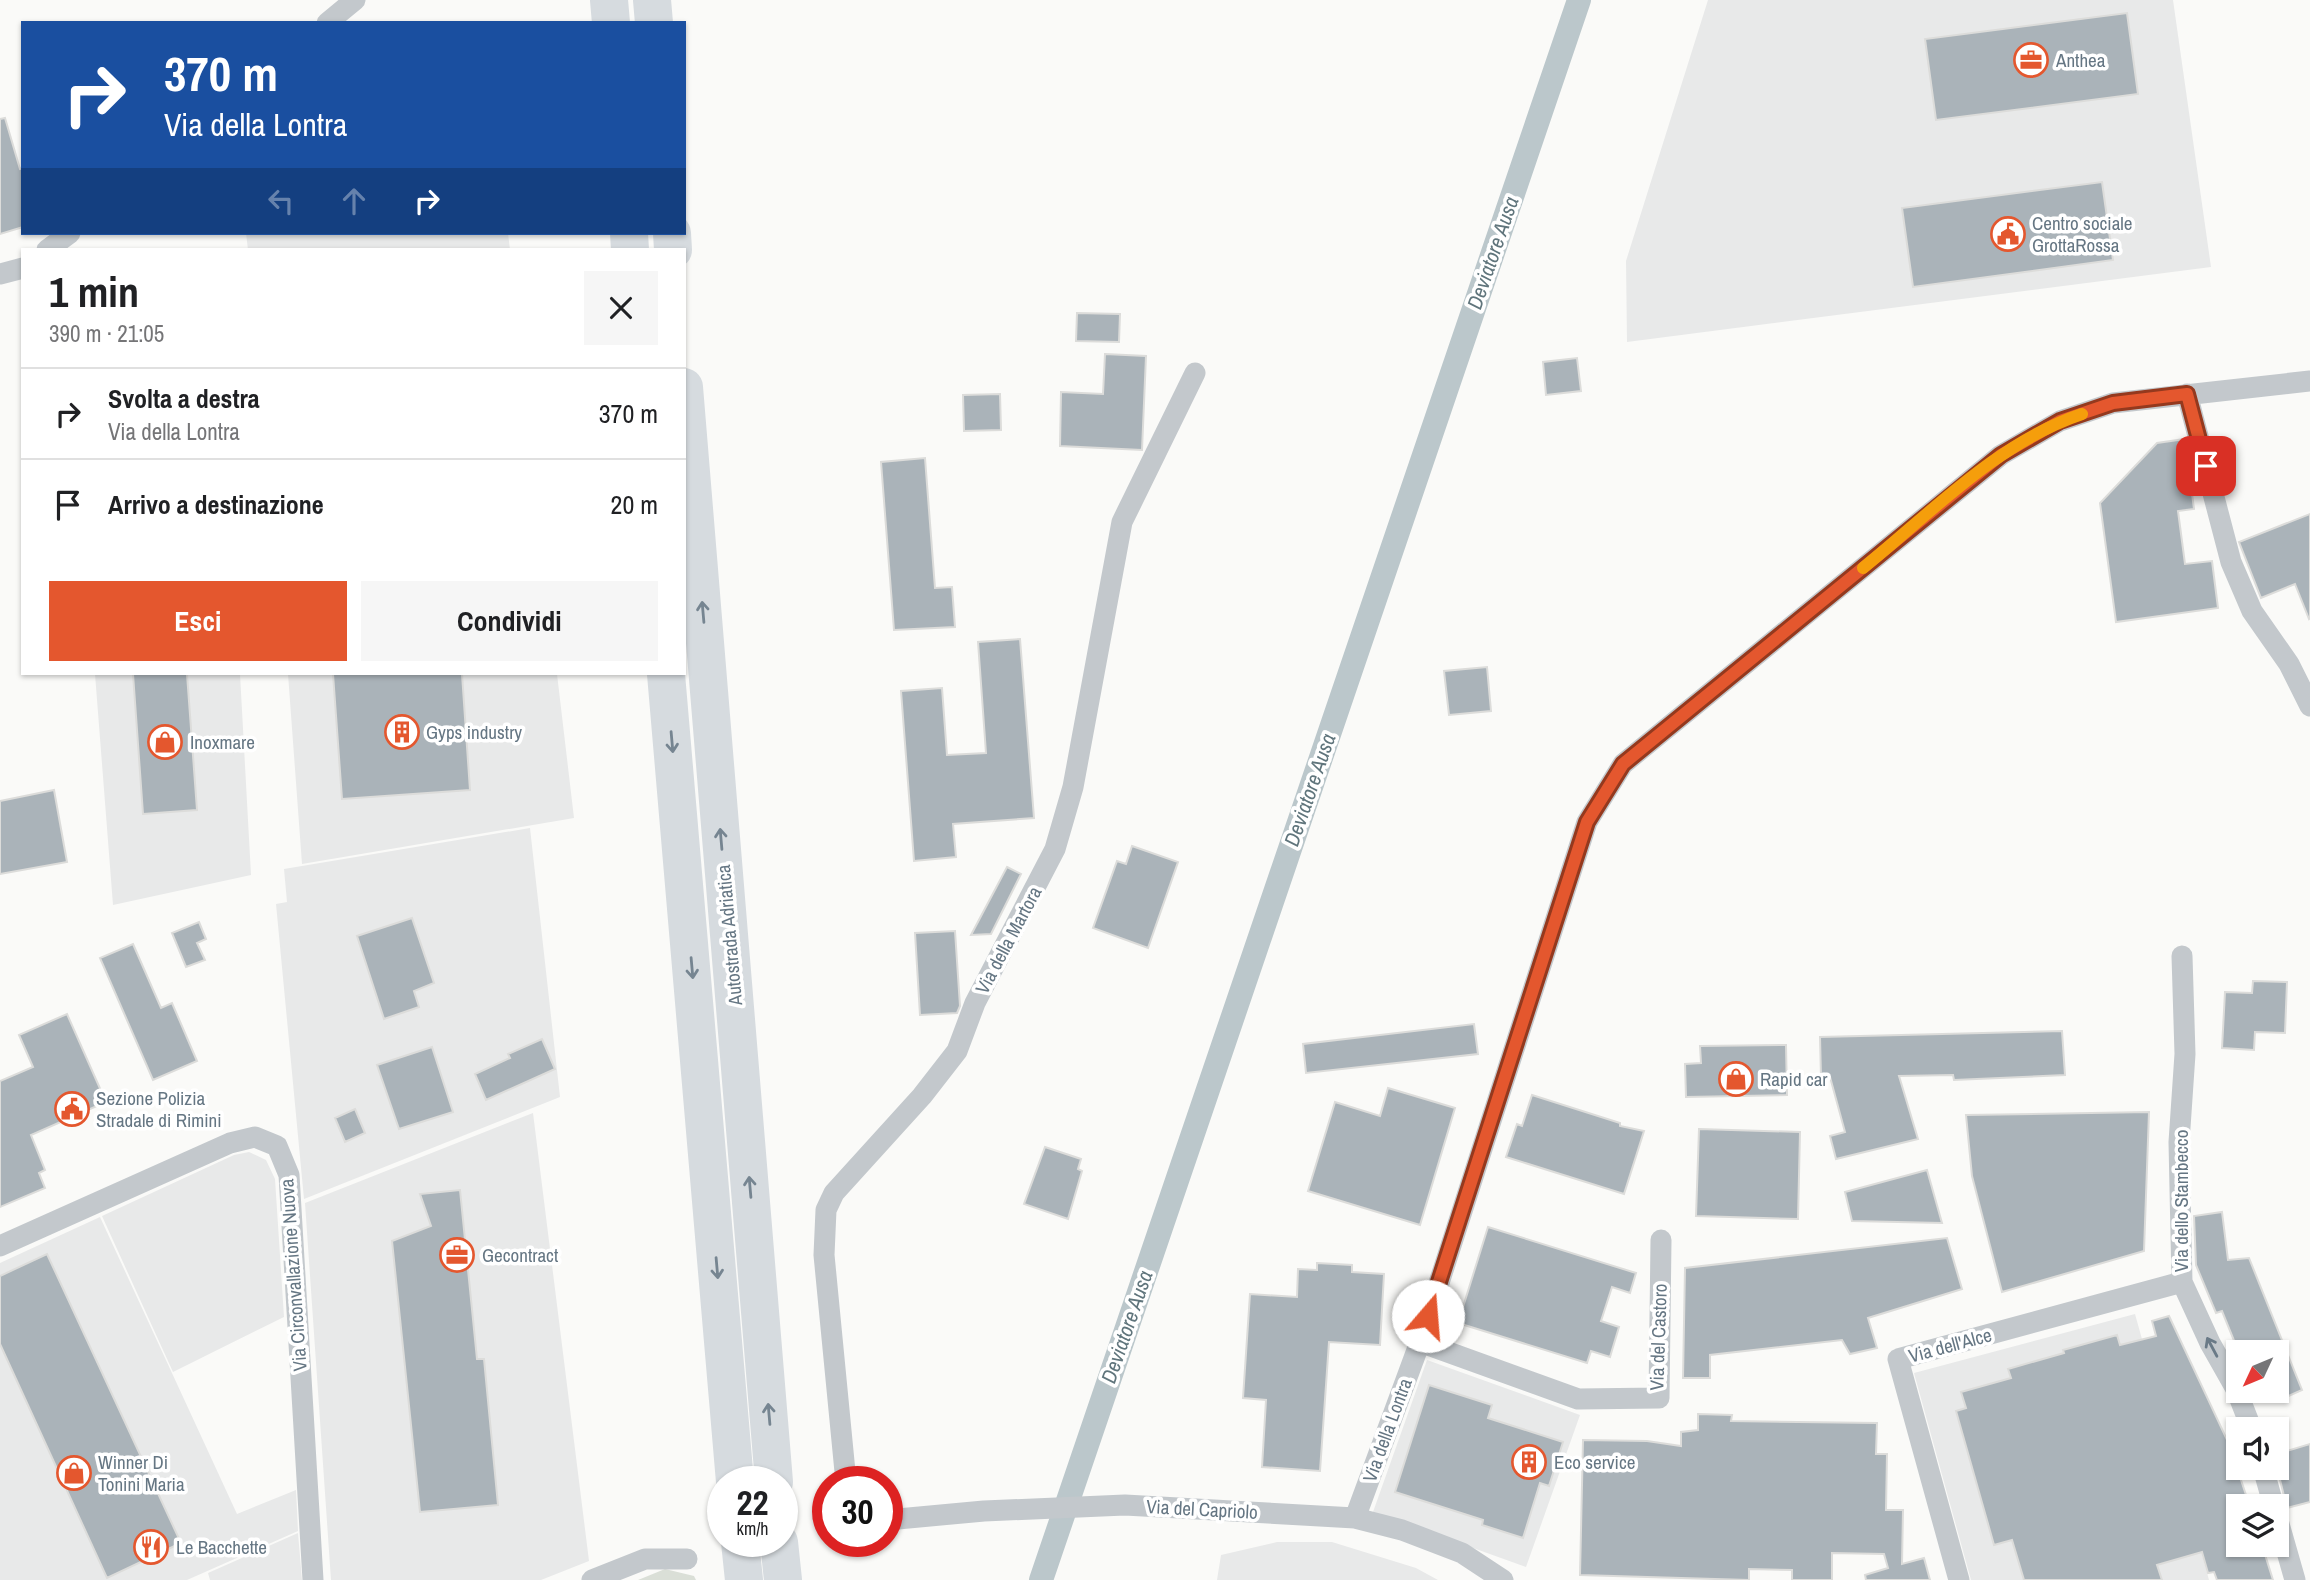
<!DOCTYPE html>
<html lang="it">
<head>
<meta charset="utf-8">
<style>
	body { margin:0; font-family:"Archivo Narrow",sans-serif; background:#f6f6f6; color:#202124; height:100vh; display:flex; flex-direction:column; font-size:26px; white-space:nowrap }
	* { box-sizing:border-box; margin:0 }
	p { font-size:23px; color:#757577 }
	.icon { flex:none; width:38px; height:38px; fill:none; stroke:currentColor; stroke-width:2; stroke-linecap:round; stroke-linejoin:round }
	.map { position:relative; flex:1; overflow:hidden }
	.sheet { position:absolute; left:21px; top:248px; width:665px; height:427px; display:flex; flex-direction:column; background:#fff; border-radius:0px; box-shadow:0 2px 5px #0004 }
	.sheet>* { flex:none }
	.guide { position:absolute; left:21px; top:21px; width:665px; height:214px; border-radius:0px; box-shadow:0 2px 5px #0004; background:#1a4fa0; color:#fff; overflow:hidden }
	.needle { width:46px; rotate:226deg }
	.tools { position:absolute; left:2226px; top:1340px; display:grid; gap:14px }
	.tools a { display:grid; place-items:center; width:63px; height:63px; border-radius:0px; background:#fff; box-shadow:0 2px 5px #0004; font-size:35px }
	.speed { position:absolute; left:707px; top:1466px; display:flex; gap:14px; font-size:35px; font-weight:700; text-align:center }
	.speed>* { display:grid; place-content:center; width:91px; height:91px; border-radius:50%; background:#fff; box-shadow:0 2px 5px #0004; line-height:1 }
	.speed small { font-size:18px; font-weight:400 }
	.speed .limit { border:10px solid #d22; background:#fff; color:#111 }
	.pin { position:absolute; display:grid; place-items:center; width:60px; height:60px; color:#fff; margin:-30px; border-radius:14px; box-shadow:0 4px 10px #0006 }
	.me { position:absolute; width:77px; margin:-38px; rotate:18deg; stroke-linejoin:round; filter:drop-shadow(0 0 5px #0008) }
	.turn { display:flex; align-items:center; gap:24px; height:147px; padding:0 28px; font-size:32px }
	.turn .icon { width:91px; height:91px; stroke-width:2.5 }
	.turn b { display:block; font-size:49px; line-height:60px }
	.lanes { display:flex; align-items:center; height:66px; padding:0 28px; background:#0003; justify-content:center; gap:35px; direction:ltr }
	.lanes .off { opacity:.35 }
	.round { display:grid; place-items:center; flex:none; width:74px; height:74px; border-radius:0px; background:#f6f6f6 }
	.headline { display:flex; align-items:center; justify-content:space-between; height:119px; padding:0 28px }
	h1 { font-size:42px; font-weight:700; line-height:52px }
	.button { display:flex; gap:14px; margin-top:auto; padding:14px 28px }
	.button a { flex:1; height:80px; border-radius:0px; background:#e4572e; color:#fff; font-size:28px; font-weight:700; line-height:80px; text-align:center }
	.button a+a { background:#f6f6f6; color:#202124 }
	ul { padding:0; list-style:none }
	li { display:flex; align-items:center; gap:21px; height:91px; padding:0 28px; border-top:2px solid #e0e0e0 }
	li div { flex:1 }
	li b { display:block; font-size:26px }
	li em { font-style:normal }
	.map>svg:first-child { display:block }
	.built { fill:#e8e9e9 }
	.green { fill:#dadfd7 }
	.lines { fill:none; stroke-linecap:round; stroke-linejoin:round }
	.canal { stroke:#bbc7cb; stroke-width:24 }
	.building { fill:#aab3b9; stroke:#dcdcda; stroke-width:2 }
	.street { stroke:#c3c8cc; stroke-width:21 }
	.highway { stroke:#d6dbdf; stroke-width:38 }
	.oneway { stroke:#768591 }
	.oneway2 { stroke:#6a7a87 }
	.route-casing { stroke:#94391e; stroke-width:18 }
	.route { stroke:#e4572e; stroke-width:12 }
	.slow { stroke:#f59e0b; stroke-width:12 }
	.labels { text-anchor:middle; stroke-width:7; stroke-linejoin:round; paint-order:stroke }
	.poi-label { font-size:19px; fill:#657683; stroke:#fff; text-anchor:start }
	.street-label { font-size:19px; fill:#657683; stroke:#fff }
	.water-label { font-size:21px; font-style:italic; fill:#60757c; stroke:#fff }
</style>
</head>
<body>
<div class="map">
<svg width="2310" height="1580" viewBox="0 0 2310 1580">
	<rect width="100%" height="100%" fill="#fafaf8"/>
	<path class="built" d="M 1708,0 L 2173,0 L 2211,267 L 1627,342 L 1626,261 Z
		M 246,233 L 508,233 L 510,250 L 248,250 Z
		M 95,674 L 240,674 L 251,875 L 113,905 Z
		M 288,674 L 557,674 L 574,818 L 302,864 Z
		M 530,828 L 560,1097 L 304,1199 L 276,904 L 287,902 L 284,869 Z
		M 533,1113 L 589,1561 L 541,1580 L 331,1580 L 305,1203 Z
		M 249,1152 L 266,1160 L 275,1179 L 284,1317 L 173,1372 L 102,1216 L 234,1155 Z
		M 100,1217 L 237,1514 L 296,1490 L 298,1531 L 187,1580 L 0,1580 L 0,1263 Z
		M 2135,1314 L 2209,1580 L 1971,1580 L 1914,1373 Z
		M 1427,1360 L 1580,1415 L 1526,1567 L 1373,1512 Z
		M 298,1533 L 302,1580 L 210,1580 L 208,1573 Z
		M 1277,1542 L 1332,1542 L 1416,1568 L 1438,1580 L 1217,1580 L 1221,1555 Z"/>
	<path class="green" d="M 665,1569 L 694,1576 L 696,1580 L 638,1580 Z"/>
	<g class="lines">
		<path class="canal" d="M 1041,1580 L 1579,0"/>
	</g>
	<path class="building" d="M 2127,13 L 2138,94 L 1936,120 L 1925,39 Z
		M 5,118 L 20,169 L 23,168 L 23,227 L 0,234 L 0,119 Z
		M 2102,182 L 2113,260 L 1913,287 L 1902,208 Z
		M 1077,313 L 1120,314 L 1119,342 L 1076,341 Z
		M 1105,354 L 1146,356 L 1142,450 L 1060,446 L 1061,392 L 1103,394 Z
		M 1577,358 L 1581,391 L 1546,395 L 1543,362 Z
		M 1000,394 L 1001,430 L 964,431 L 963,395 Z
		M 2185,439 L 2194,509 L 2178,511 L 2185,564 L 2212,561 L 2218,608 L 2116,622 L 2100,503 L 2157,443 Z
		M 925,458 L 935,588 L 952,587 L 955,627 L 894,630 L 881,462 Z
		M 2310,514 L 2310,618 L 2309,619 L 2295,584 L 2261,598 L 2239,542 Z
		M 1020,639 L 1034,818 L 953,824 L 956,857 L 914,861 L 901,691 L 942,688 L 947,755 L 986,753 L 978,642 Z
		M 1487,667 L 1491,711 L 1449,715 L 1444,671 Z
		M 133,674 L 187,674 L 197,810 L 143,814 Z
		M 333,674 L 462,674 L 470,790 L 342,799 Z
		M 54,790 L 67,862 L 0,874 L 0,801 Z
		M 1132,846 L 1178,862 L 1148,948 L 1093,928 L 1117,861 L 1126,864 Z
		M 1007,867 L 1021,874 L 991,934 L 971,935 Z
		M 412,918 L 434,983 L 414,991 L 419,1007 L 384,1019 L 357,936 Z
		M 199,922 L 206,939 L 197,943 L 205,960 L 186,967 L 172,933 Z
		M 955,931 L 960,1006 L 957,1013 L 920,1015 L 915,933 Z
		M 133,944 L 161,1008 L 172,1003 L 197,1061 L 153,1080 L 100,958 Z
		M 2253,981 L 2287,982 L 2285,1033 L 2255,1032 L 2254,1050 L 2222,1048 L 2225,992 L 2252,993 Z
		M 67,1014 L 106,1102 L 31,1135 L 45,1170 L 39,1173 L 45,1188 L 0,1207 L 0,1081 L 33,1067 L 19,1035 Z
		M 1474,1024 L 1478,1054 L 1306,1073 L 1303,1044 Z
		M 2062,1031 L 2065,1075 L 1954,1080 L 1953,1075 L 1899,1076 L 1918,1139 L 1836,1159 L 1830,1136 L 1845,1132 L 1830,1077 L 1821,1077 L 1820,1037 Z
		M 542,1039 L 555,1069 L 486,1100 L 475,1074 L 510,1058 L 508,1054 Z
		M 1786,1045 L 1787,1095 L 1686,1097 L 1685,1064 L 1701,1063 L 1700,1046 Z
		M 432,1047 L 453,1112 L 399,1129 L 377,1065 Z
		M 1388,1088 L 1455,1108 L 1420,1225 L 1308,1191 L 1335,1102 L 1380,1116 Z
		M 1532,1095 L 1620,1123 L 1620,1126 L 1644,1131 L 1624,1194 L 1506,1157 L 1517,1124 L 1522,1126 Z
		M 355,1109 L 365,1133 L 345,1142 L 335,1118 Z
		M 2149,1112 L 2144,1251 L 2002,1292 L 1972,1176 L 1966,1115 Z
		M 1699,1129 L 1800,1132 L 1798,1219 L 1696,1216 Z
		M 1045,1147 L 1081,1159 L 1078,1169 L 1082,1171 L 1068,1219 L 1024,1204 Z
		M 1927,1170 L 1942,1223 L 1852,1221 L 1845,1192 Z
		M 460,1190 L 477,1359 L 484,1359 L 498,1505 L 420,1512 L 392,1241 L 431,1226 L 420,1194 Z
		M 2222,1212 L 2228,1260 L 2249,1258 L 2302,1390 L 2277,1401 L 2277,1353 L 2239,1353 L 2222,1311 L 2216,1313 L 2196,1265 L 2194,1216 Z
		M 1488,1227 L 1636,1273 L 1630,1293 L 1612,1287 L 1601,1321 L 1619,1327 L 1610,1357 L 1591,1351 L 1587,1363 L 1458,1323 Z
		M 1947,1238 L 1962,1289 L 1868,1318 L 1877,1348 L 1850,1354 L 1842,1340 L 1710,1355 L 1710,1378 L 1683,1378 L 1685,1268 Z
		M 47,1254 L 181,1543 L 107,1578 L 0,1344 L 0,1276 Z
		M 1317,1263 L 1352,1265 L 1352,1272 L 1384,1274 L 1380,1345 L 1329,1342 L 1320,1471 L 1262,1467 L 1266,1400 L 1243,1398 L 1250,1294 L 1297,1297 L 1298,1269 L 1317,1270 Z
		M 2169,1316 L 2229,1444 L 2250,1507 L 2238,1507 L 2238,1545 L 2262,1545 L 2273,1580 L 2217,1580 L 2214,1572 L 2208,1573 L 2202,1552 L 2157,1565 L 2162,1580 L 2024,1580 L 2012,1540 L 1994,1545 L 1956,1411 L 1966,1408 L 1961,1392 L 2011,1378 L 2008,1369 L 2064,1353 L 2063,1350 L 2117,1335 L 2120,1345 L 2156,1336 L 2152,1321 Z
		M 1429,1385 L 1492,1405 L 1488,1418 L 1563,1442 L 1549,1486 L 1540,1483 L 1523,1538 L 1482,1525 L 1483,1520 L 1395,1492 Z
		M 1698,1414 L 1732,1415 L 1731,1421 L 1877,1423 L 1876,1454 L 1887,1454 L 1886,1510 L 1903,1510 L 1902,1564 L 1924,1558 L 1930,1580 L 1866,1580 L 1865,1575 L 1888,1568 L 1884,1554 L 1832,1553 L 1832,1580 L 1792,1580 L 1792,1570 L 1749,1569 L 1749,1580 L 1580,1575 L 1583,1440 L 1647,1441 L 1681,1446 L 1681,1432 L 1698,1430 Z
		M 2310,1444 L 2310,1502 L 2287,1508 L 2277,1468 L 2277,1454 Z"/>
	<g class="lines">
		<path class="street" d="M 327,23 L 355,0
			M 47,250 L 70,233
			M 0,274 L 23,268
			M 2187,394 L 2231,562 L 2252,611 L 2289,664 L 2310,706
			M 2182,956 L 2185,1054 L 2179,1142 L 2182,1282 L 2210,1343 L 2236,1389 L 2252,1430
			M 0,1246 L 230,1143 L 255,1137 L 277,1146 L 289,1175 L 313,1580
			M 1420,1342 L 1578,1399 L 1659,1398 L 1661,1240
			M 2263,1468 L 2274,1507
			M 846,1482 L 824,1255 L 826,1210 L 834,1193 L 922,1096 L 957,1051 L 975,1003 L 1055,849 L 1073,787 L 1122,522 L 1195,373
			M 2277,1517 L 2295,1580
			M 1355,1518 L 1420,1342 L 1587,822 L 1623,764 L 2001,455 L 2060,421 L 2113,403 L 2310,381
			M 887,1520 L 984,1511 L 1125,1505 L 1355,1518 L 1402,1530 L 1462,1553 L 1503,1580
			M 592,1580 L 645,1559 L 687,1559
			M 1959,1580 L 1898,1359 L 2182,1282"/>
		<path class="highway" d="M 609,0 L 611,23
			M 652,0 L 654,23
			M 629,233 L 630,250
			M 672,233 L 673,250
			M 684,387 L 774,1482
			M 666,674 L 735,1482
			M 740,1542 L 744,1580
			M 779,1542 L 783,1580"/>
	</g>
	<defs><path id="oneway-shaft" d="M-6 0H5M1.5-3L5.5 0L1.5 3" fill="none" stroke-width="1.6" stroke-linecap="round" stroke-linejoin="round" transform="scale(1.75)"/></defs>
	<g class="oneway">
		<use href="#oneway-shaft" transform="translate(703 612) rotate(-95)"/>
		<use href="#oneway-shaft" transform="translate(672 742) rotate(85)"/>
		<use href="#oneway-shaft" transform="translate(721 839) rotate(-95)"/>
		<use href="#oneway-shaft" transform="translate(692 968) rotate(85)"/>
		<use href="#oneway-shaft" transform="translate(750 1187) rotate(-95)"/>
		<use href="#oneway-shaft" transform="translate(717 1268) rotate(85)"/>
		<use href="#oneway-shaft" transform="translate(769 1414) rotate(-95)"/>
	</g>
	<use class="oneway2" href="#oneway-shaft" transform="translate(2212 1347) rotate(-118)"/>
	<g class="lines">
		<g class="route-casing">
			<path id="route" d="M 1428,1316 L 1587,822 L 1623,764 L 2001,455 L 2060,421 L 2113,403 L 2187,394 L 2206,466"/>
		</g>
		<use href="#route" class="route"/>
		<path class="slow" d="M 1863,568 C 1931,513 1998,442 2082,414"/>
	</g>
	<defs>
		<g id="office-ring" transform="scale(1.75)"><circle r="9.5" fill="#fff" stroke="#e4572e" stroke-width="1.5"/><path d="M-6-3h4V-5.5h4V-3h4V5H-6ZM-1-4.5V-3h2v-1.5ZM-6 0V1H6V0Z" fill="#e4572e"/></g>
		<g id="civic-ring" transform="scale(1.75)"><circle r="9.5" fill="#fff" stroke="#e4572e" stroke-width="1.5"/><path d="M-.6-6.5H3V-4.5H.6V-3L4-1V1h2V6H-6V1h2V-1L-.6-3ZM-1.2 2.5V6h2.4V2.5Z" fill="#e4572e"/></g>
		<g id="building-ring" transform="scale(1.75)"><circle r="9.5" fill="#fff" stroke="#e4572e" stroke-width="1.5"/><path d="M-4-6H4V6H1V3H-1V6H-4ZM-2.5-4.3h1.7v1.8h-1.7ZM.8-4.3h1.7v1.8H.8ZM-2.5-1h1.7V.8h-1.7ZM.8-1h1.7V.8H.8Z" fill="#e4572e"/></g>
		<g id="shop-ring" transform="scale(1.75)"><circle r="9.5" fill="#fff" stroke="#e4572e" stroke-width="1.5"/><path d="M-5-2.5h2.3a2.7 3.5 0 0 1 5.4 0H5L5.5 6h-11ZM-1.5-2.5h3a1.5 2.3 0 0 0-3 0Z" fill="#e4572e"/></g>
		<g id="restaurant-ring" transform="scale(1.75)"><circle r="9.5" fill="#fff" stroke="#e4572e" stroke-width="1.5"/><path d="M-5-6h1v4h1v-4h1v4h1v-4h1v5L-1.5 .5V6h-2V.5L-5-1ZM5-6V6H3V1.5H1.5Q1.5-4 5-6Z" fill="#e4572e"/></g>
	</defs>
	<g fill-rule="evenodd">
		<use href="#office-ring" x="2031" y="60"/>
		<use href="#civic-ring" x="2008" y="234"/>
		<use href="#building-ring" x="402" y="732"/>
		<use href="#shop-ring" x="165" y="742"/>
		<use href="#shop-ring" x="1736" y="1079"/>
		<use href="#civic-ring" x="72" y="1109"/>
		<use href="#office-ring" x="457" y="1255"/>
		<use href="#building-ring" x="1529" y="1462"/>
		<use href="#shop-ring" x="74" y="1473"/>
		<use href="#restaurant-ring" x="151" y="1547"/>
	</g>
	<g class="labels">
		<g class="poi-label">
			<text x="2056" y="67">Anthea</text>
			<text x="2032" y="230">Centro sociale<tspan x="2032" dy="22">GrottaRossa</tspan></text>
			<text x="426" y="739">Gyps industry</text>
			<text x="190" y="749">Inoxmare</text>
			<text x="1760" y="1086">Rapid car</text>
			<text x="96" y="1105">Sezione Polizia<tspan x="96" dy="22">Stradale di Rimini</tspan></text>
			<text x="482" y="1262">Gecontract</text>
			<text x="98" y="1469">Winner Di<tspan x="98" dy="22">Tonini Maria</tspan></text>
			<text x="1554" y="1469">Eco service</text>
			<text x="176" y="1554">Le Bacchette</text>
		</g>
		<g class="street-label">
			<text transform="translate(729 935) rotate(-95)" y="7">Autostrada Adriatica</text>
			<text transform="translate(1008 940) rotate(-62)" y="7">Via della Martora</text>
			<text transform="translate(2181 1201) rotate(-90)" y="7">Via dello Stambecco</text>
			<text transform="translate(293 1275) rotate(-94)" y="7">Via Circonvallazione Nuova</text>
			<text transform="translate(1658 1337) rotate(-88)" y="7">Via del Castoro</text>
			<text transform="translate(1950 1345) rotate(-15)" y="7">Via dell'Alce</text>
			<text transform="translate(1387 1430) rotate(-70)" y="7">Via della Lontra</text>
			<text transform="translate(1202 1509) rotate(3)" y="7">Via del Capriolo</text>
		</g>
		<g class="water-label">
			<text transform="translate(1493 253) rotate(-71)" y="7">Deviatore Ausa</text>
			<text transform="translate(1310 790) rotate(-71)" y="7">Deviatore Ausa</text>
			<text transform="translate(1127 1327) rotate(-71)" y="7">Deviatore Ausa</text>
		</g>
	</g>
</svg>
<div class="tools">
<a><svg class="needle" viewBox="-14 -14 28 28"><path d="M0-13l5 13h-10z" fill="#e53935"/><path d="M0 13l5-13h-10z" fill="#757577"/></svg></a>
<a><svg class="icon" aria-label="sound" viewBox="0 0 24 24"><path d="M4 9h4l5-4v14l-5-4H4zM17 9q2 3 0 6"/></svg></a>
<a><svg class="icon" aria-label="layers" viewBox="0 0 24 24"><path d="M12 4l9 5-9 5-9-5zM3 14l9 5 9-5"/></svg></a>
</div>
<div class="speed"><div>22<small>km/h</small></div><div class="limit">30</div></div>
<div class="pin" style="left:2206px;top:466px;background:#d93025"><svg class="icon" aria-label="arrive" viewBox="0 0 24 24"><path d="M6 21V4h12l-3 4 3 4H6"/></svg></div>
<svg class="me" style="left:1428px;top:1316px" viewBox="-20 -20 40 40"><circle r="19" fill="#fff"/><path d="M0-13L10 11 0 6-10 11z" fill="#e4572e"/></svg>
<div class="guide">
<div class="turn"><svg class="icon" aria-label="right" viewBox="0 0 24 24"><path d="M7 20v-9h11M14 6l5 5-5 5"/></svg><div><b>370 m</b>Via della Lontra</div></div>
<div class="lanes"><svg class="icon off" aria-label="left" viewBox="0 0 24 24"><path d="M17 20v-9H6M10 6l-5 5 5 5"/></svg><svg class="icon off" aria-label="ahead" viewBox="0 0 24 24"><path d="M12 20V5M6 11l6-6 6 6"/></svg><svg class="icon" aria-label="right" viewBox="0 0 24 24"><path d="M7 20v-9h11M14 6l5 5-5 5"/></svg></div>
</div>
<section class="sheet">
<div class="headline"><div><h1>1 min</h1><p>390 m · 21:05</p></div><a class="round"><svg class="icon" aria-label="close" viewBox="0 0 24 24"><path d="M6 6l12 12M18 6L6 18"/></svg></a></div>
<ul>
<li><svg class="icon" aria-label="right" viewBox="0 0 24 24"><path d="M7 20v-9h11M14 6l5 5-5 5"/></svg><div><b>Svolta a destra</b><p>Via della Lontra</p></div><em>370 m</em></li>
<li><svg class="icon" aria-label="arrive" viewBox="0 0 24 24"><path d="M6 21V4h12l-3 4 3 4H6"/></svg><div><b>Arrivo a destinazione</b></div><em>20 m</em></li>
</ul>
<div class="button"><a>Esci</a><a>Condividi</a></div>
</section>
</div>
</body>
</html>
